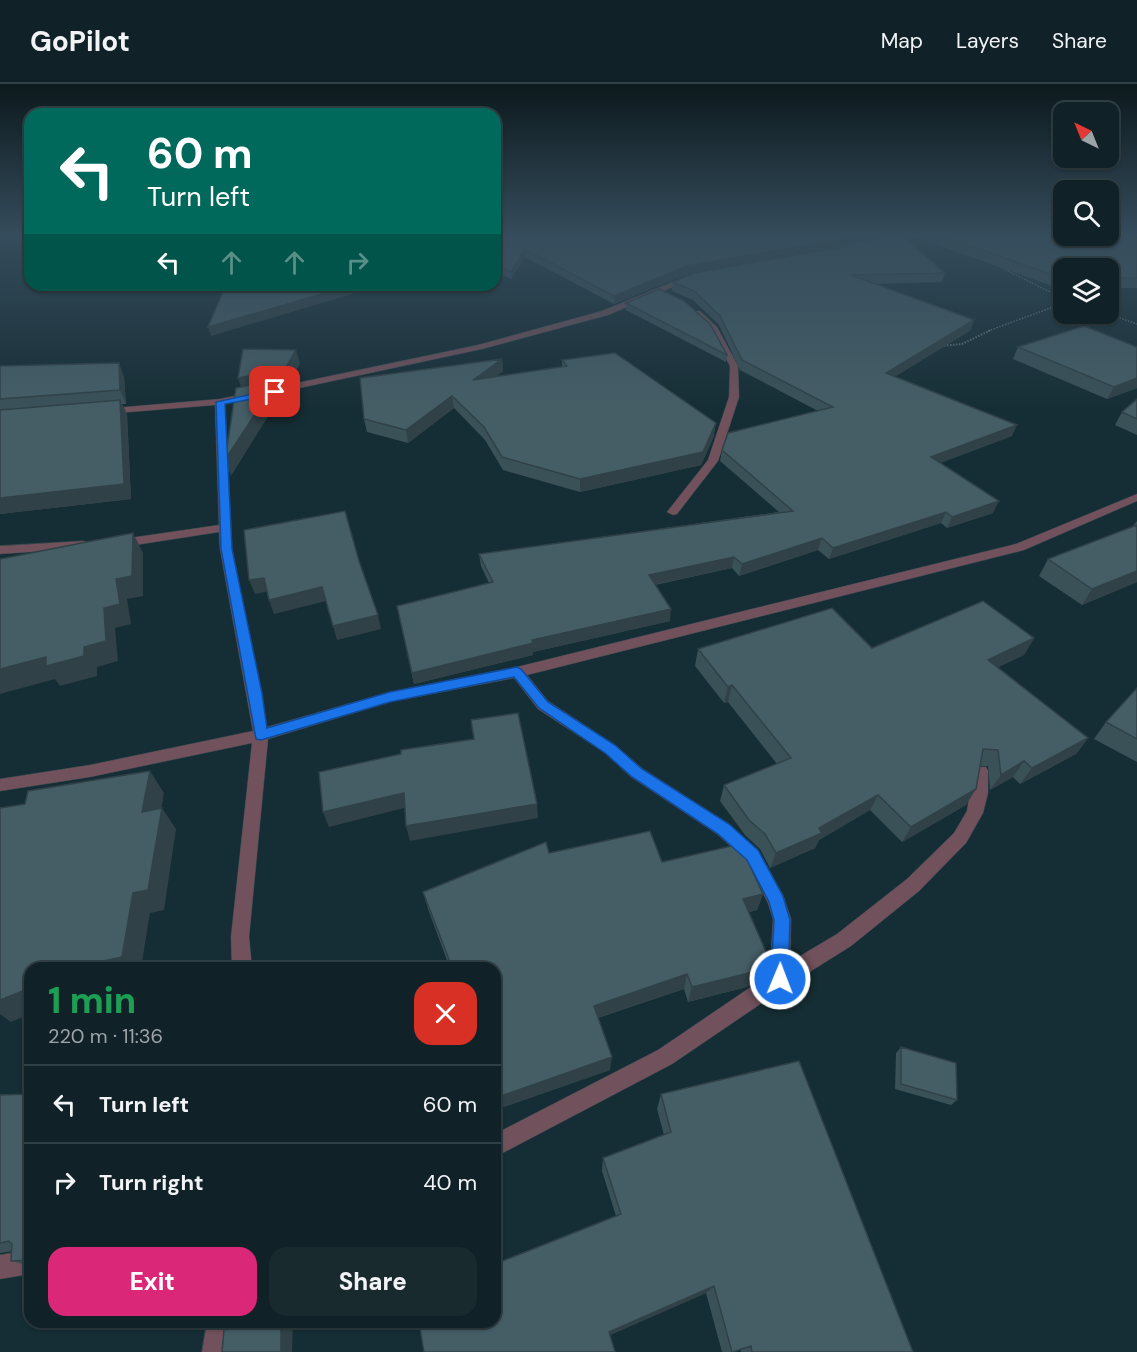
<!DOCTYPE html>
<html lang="en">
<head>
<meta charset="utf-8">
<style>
	body { margin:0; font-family:"DM Sans",sans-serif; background:#192a2f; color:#f1f3f6; height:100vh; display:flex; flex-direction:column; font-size:22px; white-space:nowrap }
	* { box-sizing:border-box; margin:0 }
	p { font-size:20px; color:#9ca4a7 }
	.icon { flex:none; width:33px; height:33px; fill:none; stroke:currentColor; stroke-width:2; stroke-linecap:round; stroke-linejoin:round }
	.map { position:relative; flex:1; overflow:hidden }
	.panel { position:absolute; left:24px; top:878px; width:477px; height:366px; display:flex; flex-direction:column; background:#102227; border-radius:18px; box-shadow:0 2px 4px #0004,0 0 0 2px #303f44 }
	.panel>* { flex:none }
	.banner { position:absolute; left:24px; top:24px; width:477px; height:183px; border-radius:18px; box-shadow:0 2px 4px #0004,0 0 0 2px #303f44; background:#00695c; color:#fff; overflow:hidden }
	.needle { width:39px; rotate:317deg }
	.buttons { position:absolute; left:1053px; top:18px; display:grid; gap:12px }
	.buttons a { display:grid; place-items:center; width:66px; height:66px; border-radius:12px; background:#102227; box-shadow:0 2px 4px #0004,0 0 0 2px #303f44; font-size:30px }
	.pin { position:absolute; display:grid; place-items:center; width:51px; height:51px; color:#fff; margin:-26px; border-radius:12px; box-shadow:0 3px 9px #0006 }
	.me { position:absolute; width:66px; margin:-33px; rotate:1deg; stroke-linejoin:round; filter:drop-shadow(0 0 4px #0008) }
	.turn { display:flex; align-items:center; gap:21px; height:126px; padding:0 24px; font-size:27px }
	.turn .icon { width:78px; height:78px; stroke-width:2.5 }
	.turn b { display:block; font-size:42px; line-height:51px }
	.lanes { display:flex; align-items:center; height:57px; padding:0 24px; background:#0003; justify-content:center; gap:30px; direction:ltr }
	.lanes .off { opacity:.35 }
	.round { display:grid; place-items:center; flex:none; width:63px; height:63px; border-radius:18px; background:#192a2f }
	.headline { display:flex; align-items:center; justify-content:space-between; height:102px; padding:0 24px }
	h1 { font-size:36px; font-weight:800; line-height:45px; color:#1e9e55 }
	.cta { display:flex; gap:12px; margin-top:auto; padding:12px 24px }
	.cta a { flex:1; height:69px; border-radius:18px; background:#db2777; color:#fff; font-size:24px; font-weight:800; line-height:69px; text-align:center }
	.cta a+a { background:#192a2f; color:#f1f3f6 }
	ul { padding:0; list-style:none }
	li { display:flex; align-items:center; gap:18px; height:78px; padding:0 24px; border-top:2px solid #303f44 }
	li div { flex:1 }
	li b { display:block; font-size:22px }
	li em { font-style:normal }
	header { display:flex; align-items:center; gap:36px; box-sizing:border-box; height:84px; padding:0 30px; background:#102227; border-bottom:2px solid #303f44 }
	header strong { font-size:28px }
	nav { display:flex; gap:33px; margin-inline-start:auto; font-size:21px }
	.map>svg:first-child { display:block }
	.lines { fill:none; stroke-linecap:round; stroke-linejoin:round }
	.minor-casing { stroke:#32484f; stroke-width:1 }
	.path-far1 { stroke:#61757b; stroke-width:1.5; stroke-dasharray:1.5 1.5; stroke-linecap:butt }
	.path { stroke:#61757b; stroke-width:2; stroke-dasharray:1.5 1.5; stroke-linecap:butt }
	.minor { fill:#71515b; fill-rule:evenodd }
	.wall { fill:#3b5158 }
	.shaded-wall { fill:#304247 }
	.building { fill:#455e66; stroke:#304247; stroke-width:1.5 }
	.route { fill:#1a73e8; stroke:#114b97; stroke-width:1.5 }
</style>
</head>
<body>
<header>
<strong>GoPilot</strong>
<nav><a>Map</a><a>Layers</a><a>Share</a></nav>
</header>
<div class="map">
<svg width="1137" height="1268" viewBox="0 0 1137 1268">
	<rect width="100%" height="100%" fill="#152d34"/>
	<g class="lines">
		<g class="minor-casing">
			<path id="minor" d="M 687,192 L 694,194 L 608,231 L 482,265 L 225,320 L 232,465 L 267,643 L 390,608 L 517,583 L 1016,460 L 1137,410 L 1137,417 L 1024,466 L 527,591 L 548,617 L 615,661 L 643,685 L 729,740 L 758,766 L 783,811 L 791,835 L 790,878 L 837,850 L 907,795 L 954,749 L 967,727 L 974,683 L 986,683 L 988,687 L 988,709 L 983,729 L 966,759 L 919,807 L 851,862 L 787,902 L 672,980 L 495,1073 L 495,1050 L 658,966 L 770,890 L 773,835 L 768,819 L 746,776 L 717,750 L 631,693 L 605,669 L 538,625 L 514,594 L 390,618 L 268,655 L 249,853 L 252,884 L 232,884 L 231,853 L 252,659 L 90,693 L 0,707 L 0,695 L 90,681 L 253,647 L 220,465 L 219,448 L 116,464 L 110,460 L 116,456 L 219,441 L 215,321 L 105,330 L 102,329 L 102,325 L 220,315 L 478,261 L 602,227 Z
				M 694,227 L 700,227 L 717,243 L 738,282 L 739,313 L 718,377 L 677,430 L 673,431 L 667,428 L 708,376 L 729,313 L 730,282 L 711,246 L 694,231 Z
				M 83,457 L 87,458 L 87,464 L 0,470 L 0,462 Z
				M 30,1166 L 30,1190 L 0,1195 L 0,1171 Z
				M 207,1238 L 233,1238 L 228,1268 L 202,1268 Z"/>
		</g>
		<path class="path-far1" d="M 992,179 L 1064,215
			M 1108,230 L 1137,240
			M 988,247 L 1064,219"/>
		<path class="path" d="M 941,262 L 962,260 L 991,246"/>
		<use href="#minor" class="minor"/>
	</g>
	<path class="wall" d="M 495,150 L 886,150 L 836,164 L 687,190 L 614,220 L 525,173 L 511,195 L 495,188 Z
		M 907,150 L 1137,150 L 1137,204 L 1108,204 L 1108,184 L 1064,184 L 1064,204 L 1058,204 Z
		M 694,189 L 945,189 L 942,198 L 875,200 L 971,246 L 894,293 L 1012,352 L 940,379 L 993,429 L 947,444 L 941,439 L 829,475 L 818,466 L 739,492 L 732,484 L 655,501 L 670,537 L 533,568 L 533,571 L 414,600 L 397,522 L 489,499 L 481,482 L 479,470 L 779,428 L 720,377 L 722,366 L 818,327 L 740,286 L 719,241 L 693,216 L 672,207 L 673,198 Z
		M 626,219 L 727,271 L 726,278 L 626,226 Z
		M 1018,263 L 1137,263 L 1137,304 L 1107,315 L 1013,275 Z
		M 502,275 L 503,287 L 495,293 L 562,283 L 562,276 L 714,352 L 701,381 L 580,408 L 503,386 L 485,356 L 454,324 L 408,359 L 367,348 L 364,335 Z
		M 0,282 L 124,293 L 126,320 L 122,320 L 127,330 L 131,415 L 0,430 Z
		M 1137,315 L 1137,351 L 1115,341 L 1122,328 Z
		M 1137,437 L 1137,498 L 1082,521 L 1039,492 L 1048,475 L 1133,442 Z
		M 1034,554 L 1024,571 L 998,583 L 1088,654 L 1076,670 L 1020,700 L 1013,693 L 990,706 L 988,682 L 980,682 L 966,721 L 902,758 L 870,726 L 819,756 L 815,764 L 770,784 L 760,765 L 745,751 L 720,717 L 724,701 L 777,680 L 728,618 L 724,619 L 695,582 L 698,565 L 872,564 Z
		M 1137,604 L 1137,678 L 1094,655 L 1106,638 Z
		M 549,769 L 662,778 L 763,810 L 757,826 L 749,828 L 770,877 L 763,892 L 747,903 L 688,918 L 684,905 L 598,934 L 610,986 L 495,1026 L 495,884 L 448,879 L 428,825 L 423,808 Z
		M 901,963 L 957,1016 L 951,1021 L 895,1005 L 896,969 Z
		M 30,1010 L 30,1182 L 11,1177 L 12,1167 L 0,1169 L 0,1011 Z
		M 661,1010 L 913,1268 L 741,1268 L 741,1266 L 733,1268 L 722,1268 L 706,1209 L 610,1251 L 424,1268 L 616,1132 L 602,1087 L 603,1074 L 664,1051 L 657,1025 Z"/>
	<path class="shaded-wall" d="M 862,150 L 886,150 L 836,164 L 687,190 L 614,220 L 614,212 L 687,182 Z
		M 525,165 L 525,173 L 511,195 L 511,188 Z
		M 353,201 L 382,201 L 211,252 L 208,243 Z
		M 974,236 L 971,246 L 883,300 L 886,289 Z
		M 296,266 L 300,280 L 288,299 L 279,301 L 282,310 L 231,392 L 225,376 L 243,309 L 238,294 Z
		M 502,275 L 503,287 L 474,309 L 473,296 Z
		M 119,279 L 124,293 L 126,320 L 120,306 Z
		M 1137,294 L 1137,304 L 1107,315 L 1114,303 Z
		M 452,312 L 454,324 L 408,359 L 406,346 Z
		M 120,316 L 127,330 L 131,415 L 0,430 L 0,414 Z
		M 716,339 L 714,352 L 701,381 L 580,408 L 580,395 Z
		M 1017,341 L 1012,352 L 927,384 L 931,373 Z
		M 999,417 L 993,429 L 947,444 L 952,433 Z
		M 946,428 L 941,439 L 829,475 L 833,464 Z
		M 133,449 L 143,469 L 143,512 L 127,515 L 131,540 L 115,544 L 118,577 L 97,583 L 97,592 L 60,602 L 55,595 L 0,610 L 0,585 L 84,563 L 104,524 L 116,495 Z
		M 822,454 L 818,466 L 739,492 L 742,480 Z
		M 734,473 L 732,484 L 647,502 L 649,491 Z
		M 1137,487 L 1137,498 L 1082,521 L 1092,505 Z
		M 264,494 L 269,507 L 255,510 L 249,496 Z
		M 322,503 L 326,517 L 274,530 L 269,516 Z
		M 671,525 L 670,537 L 533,568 L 533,571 L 414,600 L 412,589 L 532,556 Z
		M 378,531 L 381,545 L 337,556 L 333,542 Z
		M 1034,554 L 1024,571 L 979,592 L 988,576 Z
		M 732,601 L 728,618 L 724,619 L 728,603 Z
		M 1088,654 L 1076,670 L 1020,700 L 1032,684 Z
		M 1024,677 L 1013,693 L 990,706 L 1001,691 Z
		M 150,687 L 164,709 L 157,749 L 142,728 Z
		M 976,705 L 966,721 L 902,758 L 911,743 Z
		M 404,709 L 408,723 L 329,743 L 323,728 Z
		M 878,711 L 870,726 L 819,756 L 815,764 L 770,784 L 776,769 Z
		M 537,720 L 538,734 L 410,757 L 406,742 Z
		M 162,724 L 176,745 L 164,826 L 150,829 L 141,884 L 71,884 L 133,809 Z
		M 763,810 L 757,826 L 738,831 L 743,815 Z
		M 770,877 L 763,892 L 747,903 L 688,918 L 692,903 Z
		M 687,890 L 684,905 L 593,935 L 594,922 Z
		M 30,904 L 30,930 L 11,938 L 0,930 L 0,916 Z
		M 612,973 L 610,986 L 495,1026 L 495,1014 Z
		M 714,1202 L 706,1209 L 607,1252 L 609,1248 Z
		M 281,1238 L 293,1238 L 292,1268 L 281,1268 Z"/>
	<path class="building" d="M 495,150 L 862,150 L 838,156 L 687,182 L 614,212 L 525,165 L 511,188 L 495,180 Z
		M 887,150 L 900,150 L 945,189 L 851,191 L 974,236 L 886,289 L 1017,341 L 931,373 L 999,417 L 952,433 L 946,428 L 833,464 L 822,454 L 742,480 L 734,473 L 649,491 L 671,525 L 532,556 L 533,559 L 412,589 L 397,522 L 493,498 L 479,470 L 793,427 L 722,366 L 728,349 L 833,323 L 742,276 L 720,232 L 694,207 L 673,198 L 694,189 L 840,163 Z
		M 936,150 L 1064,150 L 1064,152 L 1108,152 L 1108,150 L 1137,150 L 1137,194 L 1108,194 L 1108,184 L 1064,184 L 1064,194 L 1062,194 Z
		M 226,201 L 353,201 L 208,243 Z
		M 659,205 L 684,217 L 710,240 L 727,271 L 626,219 Z
		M 1084,242 L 1137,263 L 1137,294 L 1114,303 L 1018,263 Z
		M 243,265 L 296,266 L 285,285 L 238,294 Z
		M 615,269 L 716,339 L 703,368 L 580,395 L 502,373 L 484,343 L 452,312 L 406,346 L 364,335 L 360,294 L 502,275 L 473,296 L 567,282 L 562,276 Z
		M 119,279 L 120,306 L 0,315 L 0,282 Z
		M 278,295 L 225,376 L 236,304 Z
		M 1137,315 L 1137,335 L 1122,328 Z
		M 120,316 L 124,400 L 0,414 L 0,326 Z
		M 345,427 L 359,477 L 378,531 L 333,542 L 322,503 L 269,516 L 264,494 L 249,496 L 244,446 Z
		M 1137,441 L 1137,487 L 1092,505 L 1048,475 Z
		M 133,449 L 132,492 L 116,495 L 120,520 L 104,524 L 106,557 L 84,563 L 84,572 L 46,582 L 46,573 L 0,585 L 0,475 Z
		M 983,517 L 1034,554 L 988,576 L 1088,654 L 1032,684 L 1024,677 L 1001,691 L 998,666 L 983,665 L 976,705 L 911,743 L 878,711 L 819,744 L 822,749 L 776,769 L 765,750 L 749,736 L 724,701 L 791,674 L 732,601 L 728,603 L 698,565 L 832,524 L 872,564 Z
		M 1137,604 L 1137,655 L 1106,638 Z
		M 518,629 L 537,720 L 406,742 L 404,709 L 323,728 L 319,688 L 401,670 L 401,666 L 474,655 L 471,636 Z
		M 150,687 L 142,728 L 162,724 L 148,806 L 133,809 L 122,873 L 71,884 L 30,884 L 30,904 L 0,916 L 0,724 L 25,720 L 28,707 Z
		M 650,747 L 662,778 L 740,760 L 763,810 L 743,815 L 770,877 L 753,888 L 692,903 L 687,890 L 594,922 L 612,973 L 495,1014 L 495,884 L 432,884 L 450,878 L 423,808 L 546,758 L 549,769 Z
		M 901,963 L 956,979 L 957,1016 L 901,1000 Z
		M 799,977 L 913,1268 L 752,1268 L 751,1262 L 732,1268 L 714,1202 L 609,1248 L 615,1268 L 424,1268 L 419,1238 L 495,1238 L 495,1180 L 621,1130 L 603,1074 L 671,1048 L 661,1010 Z
		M 30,1010 L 30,1176 L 11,1177 L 12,1160 L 9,1157 L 0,1159 L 0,1011 Z
		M 262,1238 L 281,1238 L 281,1268 L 222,1268 L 224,1246 Z"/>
	<linearGradient id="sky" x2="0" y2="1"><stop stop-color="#0c191d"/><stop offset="0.46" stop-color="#354c5c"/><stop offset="1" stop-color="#354c5c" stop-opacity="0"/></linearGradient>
	<rect width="1137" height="327" fill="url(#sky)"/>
	<path class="route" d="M 275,305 L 278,310 L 225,320 L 232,465 L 262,609 L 267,644 L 390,608 L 517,583 L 521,585 L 548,618 L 615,661 L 642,685 L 729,740 L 758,766 L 783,812 L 790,836 L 788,895 L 786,901 L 780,903 L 773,901 L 771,895 L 774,836 L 769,818 L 747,776 L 718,750 L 632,693 L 605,669 L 539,624 L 514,593 L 390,618 L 261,656 L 256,655 L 221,465 L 216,318 Z"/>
</svg>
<div class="buttons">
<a><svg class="needle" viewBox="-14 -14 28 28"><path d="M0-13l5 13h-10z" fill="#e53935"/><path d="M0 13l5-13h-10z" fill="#9ca4a7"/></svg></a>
<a><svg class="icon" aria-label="search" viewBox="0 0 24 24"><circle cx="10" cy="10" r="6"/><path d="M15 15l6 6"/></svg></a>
<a><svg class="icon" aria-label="layers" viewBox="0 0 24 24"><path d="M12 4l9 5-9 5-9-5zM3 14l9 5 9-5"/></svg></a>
</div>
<div class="pin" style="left:275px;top:308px;background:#d93025"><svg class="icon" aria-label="arrive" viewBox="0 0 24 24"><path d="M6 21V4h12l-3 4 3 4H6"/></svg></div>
<svg class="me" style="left:780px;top:895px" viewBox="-20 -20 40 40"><circle r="17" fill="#1a73e8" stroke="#fff" stroke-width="3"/><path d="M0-11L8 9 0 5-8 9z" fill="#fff"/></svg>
<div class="banner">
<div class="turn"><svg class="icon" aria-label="left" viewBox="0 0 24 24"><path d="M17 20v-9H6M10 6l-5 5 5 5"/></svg><div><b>60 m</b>Turn left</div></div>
<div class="lanes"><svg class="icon" aria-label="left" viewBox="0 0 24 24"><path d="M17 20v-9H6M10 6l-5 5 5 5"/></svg><svg class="icon off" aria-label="ahead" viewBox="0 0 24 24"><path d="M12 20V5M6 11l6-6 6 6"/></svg><svg class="icon off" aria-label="ahead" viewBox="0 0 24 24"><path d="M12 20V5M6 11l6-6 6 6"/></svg><svg class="icon off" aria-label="right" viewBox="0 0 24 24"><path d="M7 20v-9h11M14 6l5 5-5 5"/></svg></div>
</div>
<section class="panel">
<div class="headline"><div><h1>1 min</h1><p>220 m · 11:36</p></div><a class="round" style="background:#d93025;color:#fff"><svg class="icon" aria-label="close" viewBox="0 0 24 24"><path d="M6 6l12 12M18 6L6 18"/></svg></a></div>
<ul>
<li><svg class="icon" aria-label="left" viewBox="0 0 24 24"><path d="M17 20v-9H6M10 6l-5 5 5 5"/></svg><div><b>Turn left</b></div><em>60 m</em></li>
<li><svg class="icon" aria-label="right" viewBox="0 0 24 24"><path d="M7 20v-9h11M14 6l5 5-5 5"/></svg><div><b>Turn right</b></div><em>40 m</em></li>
</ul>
<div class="cta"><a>Exit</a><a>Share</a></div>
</section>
</div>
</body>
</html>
